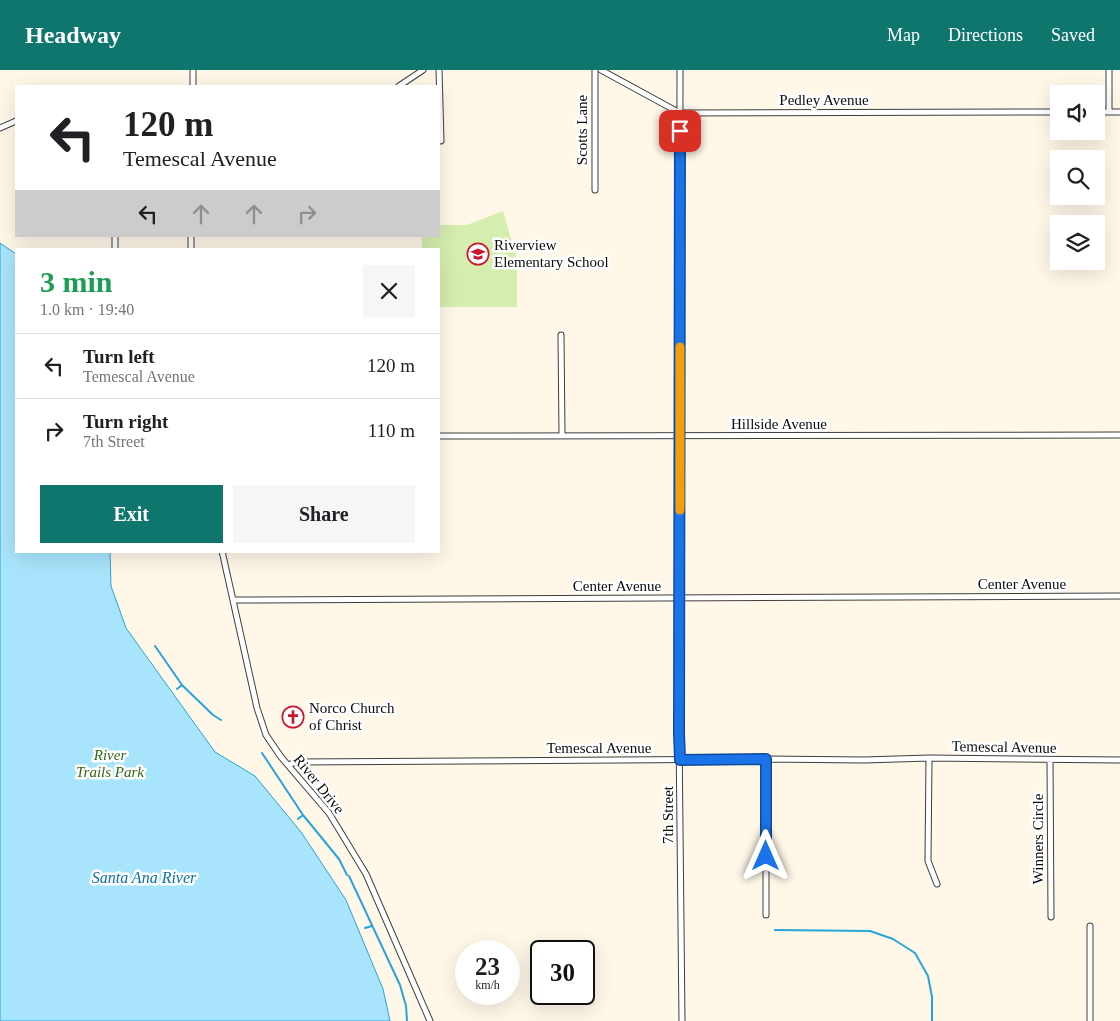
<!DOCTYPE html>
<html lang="en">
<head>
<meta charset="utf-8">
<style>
	body { margin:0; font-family:"Times New Roman",serif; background:#f6f6f6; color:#202124; height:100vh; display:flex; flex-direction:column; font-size:19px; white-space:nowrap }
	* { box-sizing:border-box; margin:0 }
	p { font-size:16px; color:#757577 }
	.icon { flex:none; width:28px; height:28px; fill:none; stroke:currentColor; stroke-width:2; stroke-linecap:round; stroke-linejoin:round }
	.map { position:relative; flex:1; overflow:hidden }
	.side { position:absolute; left:15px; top:178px; width:425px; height:305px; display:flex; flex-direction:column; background:#fff; border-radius:0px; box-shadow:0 5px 20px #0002 }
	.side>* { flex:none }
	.banner { position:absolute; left:15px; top:15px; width:425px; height:152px; border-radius:0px; box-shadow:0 5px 20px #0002; background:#fff; color:#202124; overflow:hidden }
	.fabs { position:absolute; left:1050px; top:15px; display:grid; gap:10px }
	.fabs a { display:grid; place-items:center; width:55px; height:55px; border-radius:0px; background:#fff; box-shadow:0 5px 20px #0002; font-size:25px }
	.speed { position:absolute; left:455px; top:870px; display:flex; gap:10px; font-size:25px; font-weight:700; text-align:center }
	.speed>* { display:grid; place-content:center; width:65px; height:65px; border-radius:50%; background:#fff; box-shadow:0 5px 20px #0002; line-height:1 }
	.speed small { font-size:12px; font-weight:400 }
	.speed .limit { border:2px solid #111; border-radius:8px; background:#fff; color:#111 }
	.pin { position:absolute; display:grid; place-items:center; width:42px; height:42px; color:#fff; margin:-21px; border-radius:10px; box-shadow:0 2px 8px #0006 }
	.me { position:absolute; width:55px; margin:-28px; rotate:0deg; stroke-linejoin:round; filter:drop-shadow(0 0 4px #0008) }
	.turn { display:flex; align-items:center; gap:18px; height:105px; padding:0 25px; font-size:22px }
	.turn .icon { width:65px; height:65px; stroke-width:2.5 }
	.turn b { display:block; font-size:35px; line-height:42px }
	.lanes { display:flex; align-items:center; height:48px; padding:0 25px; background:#0003; justify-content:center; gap:25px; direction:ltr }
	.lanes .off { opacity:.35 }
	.round { display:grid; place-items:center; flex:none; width:52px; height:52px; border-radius:0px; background:#f6f6f6 }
	.head { display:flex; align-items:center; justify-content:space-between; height:85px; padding:0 25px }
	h1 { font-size:30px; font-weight:800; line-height:38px; color:#1e9e55 }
	.action { display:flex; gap:10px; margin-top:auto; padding:10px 25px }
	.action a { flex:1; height:58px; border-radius:0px; background:#0f766e; color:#fff; font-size:20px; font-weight:800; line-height:58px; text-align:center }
	.action a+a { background:#f6f6f6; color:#202124 }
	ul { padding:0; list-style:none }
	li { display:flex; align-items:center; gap:15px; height:65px; padding:0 25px; border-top:1px solid #e0e0e0 }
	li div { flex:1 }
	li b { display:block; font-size:19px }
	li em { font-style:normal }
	header { display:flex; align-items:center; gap:30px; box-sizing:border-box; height:70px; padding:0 25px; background:#0f766e; color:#fff }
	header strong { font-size:24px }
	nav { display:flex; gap:28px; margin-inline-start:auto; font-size:18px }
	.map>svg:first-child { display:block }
	.green { fill:#d5edaf }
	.water { fill:#a8e5fc; stroke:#28a4da }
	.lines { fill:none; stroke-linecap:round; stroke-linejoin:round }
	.stream { stroke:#28a4da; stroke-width:2 }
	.minor-casing { stroke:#3e3e3e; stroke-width:7 }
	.minor { stroke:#fff; stroke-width:5 }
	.route-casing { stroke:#114b97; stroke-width:12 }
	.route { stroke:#1a73e8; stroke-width:9 }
	.slow { stroke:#f59e0b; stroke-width:9 }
	.labels { text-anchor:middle; stroke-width:5; stroke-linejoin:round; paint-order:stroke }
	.street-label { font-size:15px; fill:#0b0b0b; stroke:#fff }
	.poi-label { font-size:15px; fill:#0b0b0b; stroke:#fff; text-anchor:start }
	.park-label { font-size:15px; font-style:italic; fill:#2f6816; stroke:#fff }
	.water-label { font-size:16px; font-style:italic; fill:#0a72a7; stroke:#fff }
</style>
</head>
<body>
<header>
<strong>Headway</strong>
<nav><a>Map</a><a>Directions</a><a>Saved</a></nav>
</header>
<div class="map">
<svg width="1120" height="951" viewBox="0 0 1120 951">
	<rect width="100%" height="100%" fill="#fff8e9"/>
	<path class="green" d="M 503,141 L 517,189 L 517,237 L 439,237 L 439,179 L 422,179 L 422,166 L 439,166 L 439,155 L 467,155 Z"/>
	<path class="water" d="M 0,173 L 16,184 L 16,481 L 110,481 L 111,516 L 126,558 L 215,682 L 255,706 L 301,762 L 346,830 L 383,919 L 390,951 L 0,951 Z"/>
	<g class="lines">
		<path class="stream" d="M 155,576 L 182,615
			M 177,619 L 182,615 L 213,645 L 221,650
			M 262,683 L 303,745 L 298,749
			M 303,745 L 339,789 L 347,805
			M 349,806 L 400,915 L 406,936 L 407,951
			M 365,858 L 372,856
			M 775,860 L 870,861 L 893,869 L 915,883 L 928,906 L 932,927 L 932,951"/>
		<g class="minor-casing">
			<path id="minor" d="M 193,0 L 193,16
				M 439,0 L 441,71
				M 595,0 L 595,120
				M 601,0 L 680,43 L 1059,42
				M 680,0 L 679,663 L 682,951
				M 399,16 L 423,0
				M 1096,42 L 1120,42
				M 1109,42 L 1109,0
				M 0,58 L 16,51
				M 115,179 L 115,166
				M 191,179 L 191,166
				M 561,265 L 562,365
				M 439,366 L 1120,365
				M 222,481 L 257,638 L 266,665 L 281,687 L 329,743 L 366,804 L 430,951
				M 234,530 L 1120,526
				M 929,688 L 928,791 L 937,814
				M 766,689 L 766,845
				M 1050,690 L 1051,847
				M 288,695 L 296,692 L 766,689 L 864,690 L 929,688 L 1120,690
				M 1090,856 L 1090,951"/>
		</g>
		<use href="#minor" class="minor"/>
	</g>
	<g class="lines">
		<g class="route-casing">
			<path id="route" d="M 680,61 L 679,663 L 680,690 L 766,689 L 766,786"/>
		</g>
		<use href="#route" class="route"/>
		<path class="slow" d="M 680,440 L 680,277"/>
	</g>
	<defs>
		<g id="school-ring" transform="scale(1.125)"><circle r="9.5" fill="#fff" stroke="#c71731" stroke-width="1.5"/><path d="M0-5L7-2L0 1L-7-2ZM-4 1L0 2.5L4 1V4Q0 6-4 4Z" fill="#c71731"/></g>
		<g id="church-ring" transform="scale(1.125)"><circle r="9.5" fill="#fff" stroke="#c71731" stroke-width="1.5"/><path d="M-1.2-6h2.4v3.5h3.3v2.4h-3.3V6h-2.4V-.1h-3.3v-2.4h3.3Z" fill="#c71731"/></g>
	</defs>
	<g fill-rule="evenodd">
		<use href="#school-ring" x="478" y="184"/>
		<use href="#church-ring" x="293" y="647"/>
	</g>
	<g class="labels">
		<g class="street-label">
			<text x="824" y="35">Pedley Avenue</text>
			<text transform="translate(582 60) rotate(-90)" y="5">Scotts Lane</text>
			<text x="779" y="359">Hillside Avenue</text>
			<text x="1022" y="519">Center Avenue</text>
			<text x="617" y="521">Center Avenue</text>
			<text transform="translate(1004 677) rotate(1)" y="5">Temescal Avenue</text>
			<text x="599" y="683">Temescal Avenue</text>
			<text transform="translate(319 714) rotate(51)" y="5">River Drive</text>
			<text transform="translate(668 745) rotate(-90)" y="5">7th Street</text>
			<text transform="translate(1038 769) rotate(-90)" y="5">Winners Circle</text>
		</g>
		<g class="poi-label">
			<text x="494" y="180">Riverview<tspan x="494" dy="17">Elementary School</tspan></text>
			<text x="309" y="643">Norco Church<tspan x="309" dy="17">of Christ</tspan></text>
		</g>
		<g class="park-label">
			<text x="110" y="690">River<tspan x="110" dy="17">Trails Park</tspan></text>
		</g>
		<g class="water-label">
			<text x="144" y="813">Santa Ana River</text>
		</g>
	</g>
</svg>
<div class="fabs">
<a><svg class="icon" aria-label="sound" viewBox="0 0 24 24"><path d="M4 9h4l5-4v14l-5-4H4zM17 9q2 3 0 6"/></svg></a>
<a><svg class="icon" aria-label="search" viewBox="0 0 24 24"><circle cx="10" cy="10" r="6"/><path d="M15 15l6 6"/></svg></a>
<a><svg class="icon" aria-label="layers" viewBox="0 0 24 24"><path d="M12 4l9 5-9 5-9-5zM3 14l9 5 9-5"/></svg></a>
</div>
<div class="speed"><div>23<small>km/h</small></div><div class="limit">30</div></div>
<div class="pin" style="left:680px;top:61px;background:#d93025"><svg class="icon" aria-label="arrive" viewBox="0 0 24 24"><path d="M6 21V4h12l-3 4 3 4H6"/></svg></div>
<svg class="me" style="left:766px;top:786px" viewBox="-20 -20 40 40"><path d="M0-17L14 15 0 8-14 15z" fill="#1a73e8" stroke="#fff" stroke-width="4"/></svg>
<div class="banner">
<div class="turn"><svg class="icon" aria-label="left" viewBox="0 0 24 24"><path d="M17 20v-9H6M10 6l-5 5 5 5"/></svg><div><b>120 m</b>Temescal Avenue</div></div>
<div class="lanes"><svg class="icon" aria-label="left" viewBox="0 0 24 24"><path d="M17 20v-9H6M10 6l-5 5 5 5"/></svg><svg class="icon off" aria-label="ahead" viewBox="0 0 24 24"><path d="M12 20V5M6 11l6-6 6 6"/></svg><svg class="icon off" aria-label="ahead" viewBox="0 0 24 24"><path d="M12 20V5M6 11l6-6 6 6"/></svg><svg class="icon off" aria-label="right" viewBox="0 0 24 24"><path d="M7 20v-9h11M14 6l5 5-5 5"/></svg></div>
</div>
<section class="side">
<div class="head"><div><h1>3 min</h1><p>1.0 km · 19:40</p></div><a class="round"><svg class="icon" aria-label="close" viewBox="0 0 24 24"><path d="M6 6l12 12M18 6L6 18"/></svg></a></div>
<ul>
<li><svg class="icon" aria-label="left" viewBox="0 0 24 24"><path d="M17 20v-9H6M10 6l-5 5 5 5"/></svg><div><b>Turn left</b><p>Temescal Avenue</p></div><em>120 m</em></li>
<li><svg class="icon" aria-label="right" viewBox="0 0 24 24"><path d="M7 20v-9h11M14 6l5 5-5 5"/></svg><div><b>Turn right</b><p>7th Street</p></div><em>110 m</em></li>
</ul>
<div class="action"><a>Exit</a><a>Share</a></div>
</section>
</div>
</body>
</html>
